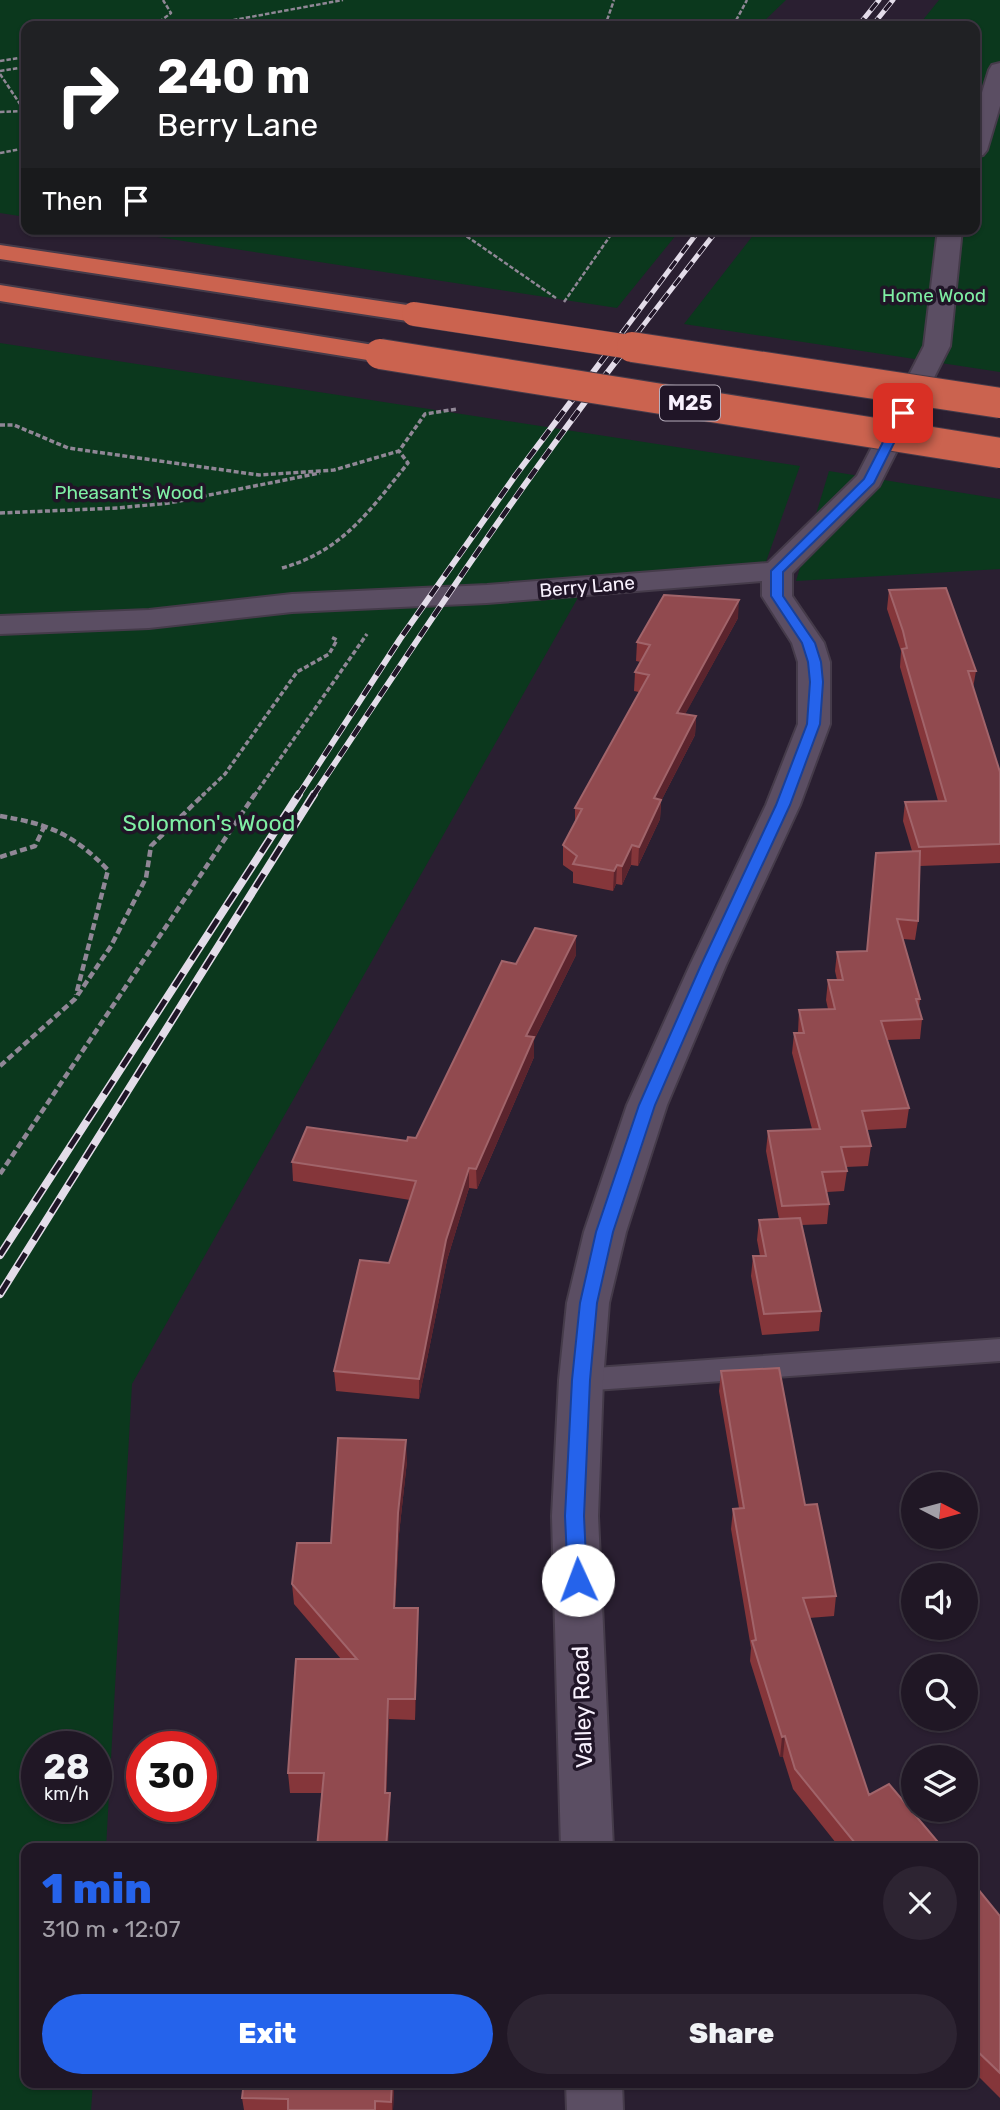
<!DOCTYPE html>
<html lang="en">
<head>
<meta charset="utf-8">
<style>
	body { margin:0; font-family:Rubik,sans-serif; background:#2d2432; color:#f1f3f6; height:100vh; display:flex; flex-direction:column; font-size:26px; white-space:nowrap }
	* { box-sizing:border-box; margin:0 }
	p { font-size:23px; color:#a29fa7 }
	.icon { flex:none; width:38px; height:38px; fill:none; stroke:currentColor; stroke-width:2; stroke-linecap:round; stroke-linejoin:round }
	.map { position:relative; flex:1; overflow:hidden }
	.drawer { position:absolute; left:21px; top:1843px; width:957px; height:245px; display:flex; flex-direction:column; background:#201725; border-radius:14px; box-shadow:0 2px 5px #0004,0 0 0 2px #3d3642 }
	.drawer>* { flex:none }
	.banner { position:absolute; left:21px; top:21px; width:959px; height:214px; border-radius:14px; box-shadow:0 2px 5px #0004,0 0 0 2px #3d3642; background:#202124; color:#fff; overflow:hidden }
	.needle { width:46px; rotate:96deg }
	.fabs { position:absolute; left:901px; top:1472px; display:grid; gap:14px }
	.fabs a { display:grid; place-items:center; width:77px; height:77px; border-radius:50%; background:#201725; box-shadow:0 2px 5px #0004,0 0 0 2px #3d3642; font-size:35px }
	.speed { position:absolute; left:21px; top:1731px; display:flex; gap:14px; font-size:35px; font-weight:700; text-align:center }
	.speed>* { display:grid; place-content:center; width:91px; height:91px; border-radius:50%; background:#201725; box-shadow:0 2px 5px #0004,0 0 0 2px #3d3642; line-height:1 }
	.speed small { font-size:18px; font-weight:400 }
	.speed .limit { border:10px solid #d22; background:#fff; color:#111 }
	.pin { position:absolute; display:grid; place-items:center; width:60px; height:60px; color:#fff; margin:-30px; border-radius:14px; box-shadow:0 4px 10px #0006 }
	.me { position:absolute; width:77px; margin:-38px; rotate:358deg; stroke-linejoin:round; filter:drop-shadow(0 0 5px #0008) }
	.turn { display:flex; align-items:center; gap:24px; height:147px; padding:0 21px; font-size:32px }
	.turn .icon { width:91px; height:91px; stroke-width:2.5 }
	.turn b { display:block; font-size:49px; line-height:60px }
	.then { display:flex; align-items:center; height:66px; padding:0 21px; background:#0003; gap:14px; font-size:26px }
	.round { display:grid; place-items:center; flex:none; width:74px; height:74px; border-radius:37px; background:#2d2432 }
	.overview { display:flex; align-items:center; justify-content:space-between; height:119px; padding:0 21px }
	h1 { font-size:42px; font-weight:800; line-height:52px; color:#2563eb }
	.primary-button { display:flex; gap:14px; margin-top:auto; padding:14px 21px }
	.primary-button a { flex:1; height:80px; border-radius:42px; background:#2563eb; color:#fff; font-size:28px; font-weight:800; line-height:80px; text-align:center }
	.primary-button a+a { background:#2d2432; color:#f1f3f6 }
	.map>svg:first-child { display:block }
	.green { fill:#0b381d; fill-rule:evenodd }
	.lines { fill:none; stroke-linecap:round; stroke-linejoin:round }
	.lane-casing { stroke:#453b4a; stroke-width:4 }
	.street-casing { stroke:#453b4a; stroke-width:4 }
	.highway-casing { stroke:#453b4a; stroke-width:4 }
	.path-far2 { stroke:#908796; stroke-width:2.5; stroke-dasharray:4.5 2; stroke-linecap:butt }
	.path-far1 { stroke:#908796; stroke-width:3.5; stroke-dasharray:5 2.5; stroke-linecap:butt }
	.path { stroke:#908796; stroke-width:4.5; stroke-dasharray:7 3.5; stroke-linecap:butt }
	.lane { fill:#5b4e63; fill-rule:evenodd }
	.street { fill:#5b4e63; fill-rule:evenodd }
	.highway { fill:#cb634f; fill-rule:evenodd }
	.rail-far2-casing { stroke:#e3dce9; stroke-width:5 }
	.rail-far1-casing { stroke:#e3dce9; stroke-width:6 }
	.rail-casing { stroke:#e3dce9; stroke-width:8 }
	.rail-far2 { stroke:#201527; stroke-width:3.5; stroke-dasharray:10; stroke-linecap:butt }
	.rail-far1 { stroke:#201527; stroke-width:4.5; stroke-dasharray:12; stroke-linecap:butt }
	.rail { stroke:#201527; stroke-width:5; stroke-dasharray:16; stroke-linecap:butt }
	.highway-bridge-far1-casing { stroke:#453b4a; stroke-width:25; stroke-linecap:butt }
	.highway-bridge-casing { stroke:#453b4a; stroke-width:32; stroke-linecap:butt }
	.highway-bridge-far1 { stroke:#cb634f; stroke-width:24 }
	.highway-bridge { stroke:#cb634f; stroke-width:30 }
	.wall { fill:#85363a }
	.shaded-wall { fill:#5b242d }
	.building { fill:#914a4f; stroke:#a1646a; stroke-width:2 }
	.route { fill:#2563eb; stroke:#184099; stroke-width:2 }
	.labels { text-anchor:middle; stroke-width:7; stroke-linejoin:round; paint-order:stroke }
	.far-park-label { font-size:19px; fill:#7fefa4; stroke:#201527 }
	.far-street-label { font-size:19px; fill:#f8f1fd; stroke:#201527 }
	.shield { fill:#201527; stroke:#b7afbd; stroke-width:2 }
	.shield-label { font-size:21px; font-weight:bold; fill:#f8f1fd }
	.park-label { font-size:23px; fill:#7fefa4; stroke:#201527 }
	.street-label { font-size:23px; fill:#f8f1fd; stroke:#201527 }
</style>
</head>
<body>
<div class="map">
<svg width="1000" height="2110" viewBox="0 0 1000 2110">
	<rect width="100%" height="100%" fill="#2a1f31"/>
	<path class="green" d="M 0,0 L 786,0 L 759,26 L 26,26 L 26,217 L 0,213 Z
		M 939,0 L 1000,0 L 1000,372 L 684,324 L 758,229 L 975,229 L 975,26 L 918,26 Z
		M 106,229 L 681,229 L 617,308 Z
		M 0,343 L 800,466 L 762,573 L 584,587 L 132,1384 L 106,1848 L 26,1848 L 26,2082 L 93,2083 L 91,2110 L 0,2110 ZM 37,1746 L 96,1746 L 96,1806 L 37,1806 Z
		M 829,471 L 1000,499 L 1000,569 L 796,581 Z"/>
	<g class="lines">
		<g class="lane-casing">
			<path id="lane" d="M 1000,1339 L 1000,1361 L 581,1391 L 570,1388 L 566,1380 L 570,1372 L 581,1369 Z"/>
		</g>
		<g class="street-casing">
			<path id="street" d="M 1000,63 L 1000,106 L 987,150 L 983,155 L 975,157 L 975,115 L 989,70 L 992,65 Z
				M 938,229 L 962,229 L 950,346 L 879,486 L 792,573 L 792,596 L 824,643 L 830,662 L 830,724 L 800,805 L 726,965 L 667,1105 L 626,1232 L 609,1303 L 603,1380 L 598,1516 L 613,1848 L 561,1848 L 552,1516 L 559,1380 L 567,1303 L 584,1232 L 627,1105 L 690,965 L 766,805 L 798,724 L 798,662 L 792,643 L 762,596 L 762,581 L 487,603 L 292,612 L 149,628 L 0,634 L 0,616 L 149,610 L 292,594 L 487,585 L 768,563 L 857,476 L 924,346 Z
				M 566,2082 L 622,2082 L 623,2110 L 567,2110 Z"/>
		</g>
		<g class="highway-casing">
			<path id="highway" d="M 0,245 L 414,306 L 423,308 L 427,314 L 423,320 L 414,322 L 0,259 Z
				M 0,285 L 380,346 L 389,348 L 393,354 L 389,360 L 380,362 L 0,301 Z"/>
		</g>
		<path class="path-far2" d="M 154,26 L 171,13 L 163,0
			M 201,26 L 343,0
			M 605,26 L 614,0
			M 733,26 L 747,0
			M 0,61 L 26,57
			M 0,71 L 26,67
			M 0,74 L 26,113
			M 0,112 L 24,111
			M 0,153 L 26,148
			M 456,229 L 556,298
			M 564,302 L 615,229"/>
		<path class="path-far1" d="M 0,425 L 14,425 L 68,448 L 259,475 L 334,470 L 399,451 L 425,414 L 457,409
			M 0,513 L 118,508 L 169,503 L 320,473
			M 282,568 C 343,551 370,510 408,463 L 399,451
			M 202,796 L 225,774 L 297,672 L 329,654 L 337,640 L 331,637
			M 254,796 L 367,634"/>
		<path class="path" d="M 0,816 C 49,824 73,834 108,870 L 76,995
			M 0,857 L 35,846 L 46,823
			M 0,1066 L 75,999 L 111,946 L 146,878 L 151,846 L 204,794
			M 0,1174 L 255,794"/>
		<use href="#lane" class="lane"/>
		<use href="#street" class="street"/>
		<use href="#highway" class="highway"/>
		<g class="rail-far2-casing">
			<path id="rail-far2" d="M 858,26 L 879,0
				M 872,26 L 893,0
				M 610,349 L 700,229
				M 625,349 L 718,229"/>
		</g>
		<g class="rail-far1-casing">
			<path id="rail-far1" d="M 298,796 L 400,639 L 515,476 L 612,347
				M 313,796 C 414,645 515,491 627,347"/>
		</g>
		<g class="rail-casing">
			<path id="rail" d="M 0,1255 L 299,794
				M 0,1294 L 314,794"/>
		</g>
		<use href="#rail-far2" class="rail-far2"/>
		<use href="#rail-far1" class="rail-far1"/>
		<use href="#rail" class="rail"/>
		<g class="highway-bridge-far1-casing">
			<path id="highway-bridge-far1" d="M 414,314 L 643,349"/>
		</g>
		<g class="highway-bridge-casing">
			<path id="highway-bridge" d="M 632,347 L 1000,403
				M 380,354 L 1000,453"/>
		</g>
		<use href="#highway-bridge-far1" class="highway-bridge-far1"/>
		<use href="#highway-bridge" class="highway-bridge"/>
	</g>
	<path class="wall" d="M 889,590 L 976,671 L 973,688 L 1000,772 L 1000,863 L 920,866 L 918,921 L 915,940 L 903,939 L 920,999 L 919,1008 L 922,1019 L 920,1039 L 887,1040 L 909,1108 L 906,1128 L 867,1130 L 871,1146 L 868,1166 L 846,1167 L 847,1171 L 844,1191 L 827,1192 L 829,1204 L 827,1224 L 802,1225 L 821,1311 L 819,1331 L 762,1335 L 751,1276 L 753,1256 L 760,1256 L 757,1240 L 759,1220 L 779,1219 L 766,1151 L 768,1131 L 812,1129 L 792,1053 L 794,1033 L 798,1033 L 799,1010 L 828,1009 L 826,1000 L 828,980 L 837,980 L 835,971 L 837,952 L 867,951 L 912,851 L 903,821 L 905,802 L 938,801 L 900,667 L 901,651 L 887,609 Z
		M 738,618 L 685,714 L 696,716 L 695,735 L 661,801 L 660,819 L 638,866 L 631,865 L 622,885 L 616,884 L 613,891 L 573,883 L 573,872 L 563,865 L 563,845 L 575,822 L 575,808 L 639,692 L 634,691 L 635,672 L 641,662 L 636,661 L 637,642 Z
		M 576,955 L 534,1040 L 534,1057 L 477,1189 L 469,1188 L 447,1260 L 419,1399 L 336,1391 L 334,1371 L 389,1263 L 410,1200 L 293,1181 L 292,1162 L 407,1141 L 416,1138 L 516,964 Z
		M 721,1371 L 805,1505 L 836,1596 L 834,1616 L 809,1618 L 869,1795 L 943,1848 L 840,1848 L 793,1789 L 783,1757 L 780,1757 L 750,1661 L 751,1648 L 731,1529 L 733,1509 L 739,1508 L 719,1391 Z
		M 407,1461 L 399,1534 L 395,1608 L 418,1628 L 415,1720 L 389,1719 L 386,1793 L 390,1793 L 390,1814 L 322,1793 L 290,1793 L 288,1773 L 341,1659 L 294,1604 L 292,1584 L 331,1543 Z
		M 973,1883 L 1000,1916 L 1000,2098 L 973,2071 Z
		M 394,2082 L 393,2110 L 244,2110 L 242,2098 Z"/>
	<path class="shaded-wall" d="M 739,600 L 738,618 L 676,731 L 677,713 Z
		M 696,716 L 695,735 L 661,801 L 660,819 L 638,866 L 639,847 L 654,798 Z
		M 632,845 L 631,865 L 622,885 L 622,866 Z
		M 617,865 L 616,884 L 613,891 L 614,871 Z
		M 576,936 L 576,955 L 534,1040 L 534,1057 L 477,1189 L 476,1169 L 526,1036 Z
		M 469,1168 L 469,1188 L 447,1260 L 419,1399 L 419,1379 L 446,1240 Z
		M 406,1440 L 407,1461 L 399,1534 L 394,1628 L 394,1608 L 398,1513 Z
		M 418,1608 L 418,1628 L 415,1720 L 415,1699 Z
		M 388,1699 L 389,1719 L 386,1813 L 385,1793 Z
		M 785,1736 L 783,1757 L 780,1757 L 782,1737 Z
		M 390,1793 L 390,1814 L 388,1848 L 386,1848 Z
		M 392,2082 L 394,2082 L 393,2110 L 392,2110 Z"/>
	<path class="building" d="M 946,588 L 976,671 L 968,671 L 1000,772 L 1000,844 L 919,847 L 905,802 L 946,801 L 902,649 L 907,648 L 903,631 L 889,590 Z
		M 664,595 L 739,600 L 677,713 L 696,716 L 654,798 L 661,800 L 639,847 L 632,845 L 622,866 L 617,865 L 614,871 L 573,864 L 577,856 L 563,845 L 582,809 L 575,808 L 649,675 L 635,672 L 650,645 L 637,642 Z
		M 920,851 L 918,921 L 897,919 L 920,999 L 916,999 L 922,1019 L 881,1021 L 909,1108 L 862,1111 L 871,1146 L 841,1147 L 847,1171 L 822,1172 L 829,1204 L 782,1206 L 768,1131 L 820,1129 L 794,1033 L 804,1033 L 799,1010 L 835,1009 L 828,980 L 843,980 L 837,952 L 867,951 L 876,853 Z
		M 535,928 L 576,936 L 526,1036 L 534,1037 L 476,1169 L 469,1168 L 446,1240 L 419,1379 L 334,1371 L 360,1260 L 389,1263 L 416,1181 L 292,1162 L 307,1127 L 407,1141 L 408,1137 L 416,1138 L 502,961 L 516,964 Z
		M 800,1218 L 821,1311 L 764,1314 L 753,1256 L 766,1256 L 759,1220 Z
		M 779,1368 L 805,1505 L 817,1504 L 836,1596 L 803,1598 L 869,1795 L 889,1784 L 943,1848 L 859,1848 L 795,1769 L 785,1736 L 782,1737 L 752,1641 L 756,1640 L 733,1509 L 744,1508 L 721,1371 Z
		M 338,1438 L 406,1440 L 398,1513 L 394,1608 L 418,1608 L 415,1699 L 388,1699 L 385,1793 L 390,1793 L 386,1848 L 317,1848 L 324,1773 L 288,1773 L 296,1659 L 357,1659 L 292,1584 L 297,1543 L 331,1543 Z
		M 973,1883 L 1000,1916 L 1000,2073 L 973,2047 Z
		M 244,2082 L 392,2082 L 391,2102 L 375,2101 L 375,2110 L 288,2110 L 288,2099 L 242,2098 Z"/>
	<path class="route" d="M 899,411 L 909,413 L 874,483 L 783,572 L 783,596 L 815,643 L 821,662 L 823,682 L 820,724 L 790,805 L 716,965 L 655,1105 L 613,1232 L 597,1303 L 590,1380 L 584,1516 L 587,1580 L 584,1585 L 578,1587 L 571,1585 L 568,1580 L 565,1516 L 572,1380 L 580,1303 L 596,1232 L 639,1105 L 701,965 L 776,805 L 807,724 L 810,682 L 808,662 L 802,643 L 771,596 L 771,571 L 864,479 Z"/>
	<g class="labels">
		<g class="far-park-label">
			<text x="934" y="302">Home Wood</text>
			<text x="129" y="499">Pheasant's Wood</text>
		</g>
		<g class="far-street-label">
			<text transform="translate(587 586) rotate(-5)" y="7">Berry Lane</text>
		</g>
		<rect class="shield" x="660" y="385.5" width="60" height="35" rx="5"/>
		<g class="shield-label">
			<text x="690" y="410">M25</text>
		</g>
		<g class="park-label">
			<text x="209" y="831">Solomon's Wood</text>
		</g>
		<g class="street-label">
			<text transform="translate(582 1707) rotate(-92)" y="8">Valley Road</text>
		</g>
	</g>
</svg>
<div class="fabs">
<a><svg class="needle" viewBox="-14 -14 28 28"><path d="M0-13l5 13h-10z" fill="#e53935"/><path d="M0 13l5-13h-10z" fill="#a29fa7"/></svg></a>
<a><svg class="icon" aria-label="sound" viewBox="0 0 24 24"><path d="M4 9h4l5-4v14l-5-4H4zM17 9q2 3 0 6"/></svg></a>
<a><svg class="icon" aria-label="search" viewBox="0 0 24 24"><circle cx="10" cy="10" r="6"/><path d="M15 15l6 6"/></svg></a>
<a><svg class="icon" aria-label="layers" viewBox="0 0 24 24"><path d="M12 4l9 5-9 5-9-5zM3 14l9 5 9-5"/></svg></a>
</div>
<div class="speed"><div>28<small>km/h</small></div><div class="limit">30</div></div>
<div class="pin" style="left:903px;top:413px;background:#d93025"><svg class="icon" aria-label="arrive" viewBox="0 0 24 24"><path d="M6 21V4h12l-3 4 3 4H6"/></svg></div>
<svg class="me" style="left:578px;top:1580px" viewBox="-20 -20 40 40"><circle r="19" fill="#fff"/><path d="M0-13L10 11 0 6-10 11z" fill="#2563eb"/></svg>
<div class="banner">
<div class="turn"><svg class="icon" aria-label="right" viewBox="0 0 24 24"><path d="M7 20v-9h11M14 6l5 5-5 5"/></svg><div><b>240 m</b>Berry Lane</div></div>
<div class="then">Then<svg class="icon" aria-label="arrive" viewBox="0 0 24 24"><path d="M6 21V4h12l-3 4 3 4H6"/></svg></div>
</div>
<section class="drawer">
<div class="overview"><div><h1>1 min</h1><p>310 m · 12:07</p></div><a class="round"><svg class="icon" aria-label="close" viewBox="0 0 24 24"><path d="M6 6l12 12M18 6L6 18"/></svg></a></div>
<div class="primary-button"><a>Exit</a><a>Share</a></div>
</section>
</div>
</body>
</html>
